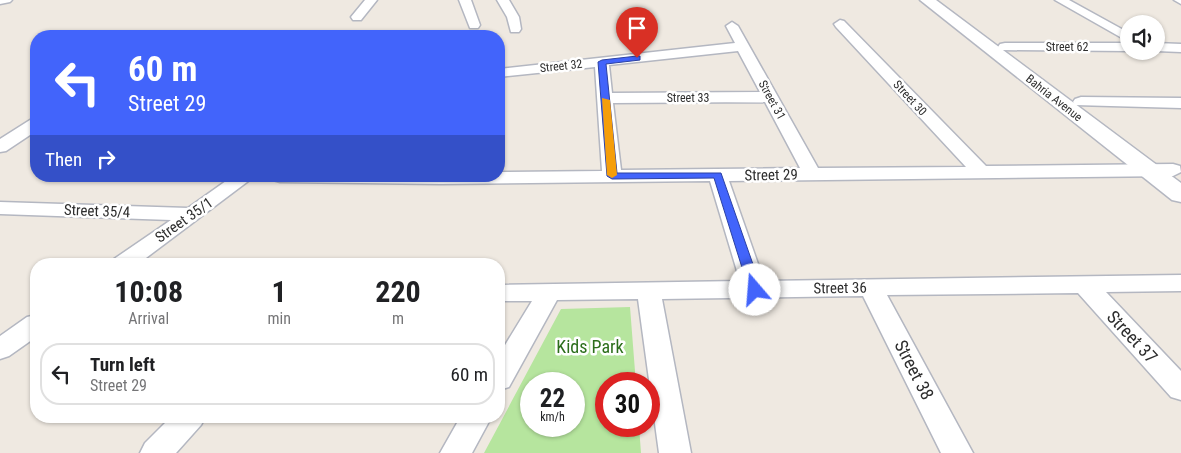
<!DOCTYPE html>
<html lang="en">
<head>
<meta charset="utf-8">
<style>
	body { margin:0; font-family:"Roboto Condensed",sans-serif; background:#f6f6f6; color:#202124; height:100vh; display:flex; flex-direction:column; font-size:19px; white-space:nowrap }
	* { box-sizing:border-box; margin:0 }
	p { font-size:16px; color:#757577 }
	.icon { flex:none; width:28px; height:28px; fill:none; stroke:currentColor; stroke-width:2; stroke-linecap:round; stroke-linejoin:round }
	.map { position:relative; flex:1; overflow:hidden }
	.side { position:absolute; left:30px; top:258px; width:475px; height:165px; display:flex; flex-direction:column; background:#fff; border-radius:20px; box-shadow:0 1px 4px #0004 }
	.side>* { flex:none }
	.hud { position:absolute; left:30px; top:30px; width:475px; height:152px; border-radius:20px; box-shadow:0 1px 4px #0004; background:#4264fb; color:#fff; overflow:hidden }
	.tools { position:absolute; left:1120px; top:15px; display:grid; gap:10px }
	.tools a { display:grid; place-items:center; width:45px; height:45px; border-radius:50%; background:#fff; box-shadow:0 1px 4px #0004; font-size:25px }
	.speed { position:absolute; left:520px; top:372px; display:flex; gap:10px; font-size:25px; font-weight:700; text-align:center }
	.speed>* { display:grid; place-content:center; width:65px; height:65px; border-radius:50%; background:#fff; box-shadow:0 1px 4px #0004; line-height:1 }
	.speed small { font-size:12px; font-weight:400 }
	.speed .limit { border:8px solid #d22; background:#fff; color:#111 }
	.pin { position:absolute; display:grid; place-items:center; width:42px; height:42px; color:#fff; margin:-51px -21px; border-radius:50% 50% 50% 0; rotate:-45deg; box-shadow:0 0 5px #0007 }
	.pin .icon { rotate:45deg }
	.me { position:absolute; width:55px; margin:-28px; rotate:342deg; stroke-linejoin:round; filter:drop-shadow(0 0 4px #0008) }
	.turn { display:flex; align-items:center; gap:18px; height:105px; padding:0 15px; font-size:22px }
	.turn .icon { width:65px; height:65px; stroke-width:2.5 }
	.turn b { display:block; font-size:35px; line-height:42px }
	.then { display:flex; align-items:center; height:48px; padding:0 15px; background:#0003; gap:10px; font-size:19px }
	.eta { display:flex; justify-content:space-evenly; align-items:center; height:85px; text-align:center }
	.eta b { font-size:30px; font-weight:700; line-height:35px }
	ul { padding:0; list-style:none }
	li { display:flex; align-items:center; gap:15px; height:62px; margin:0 10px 8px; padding:0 5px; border:2px solid #e0e0e0; border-radius:20px }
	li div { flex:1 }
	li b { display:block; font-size:19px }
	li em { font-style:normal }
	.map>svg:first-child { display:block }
	.green { fill:#b6e59e; fill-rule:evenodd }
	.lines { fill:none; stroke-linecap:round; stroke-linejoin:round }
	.minor-casing { stroke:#b4b7c1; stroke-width:3 }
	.tertiary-casing { stroke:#b4b7c1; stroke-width:3 }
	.minor { fill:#fff; fill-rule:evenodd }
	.tertiary { fill:#fff; fill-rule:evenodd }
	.route { fill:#4264fb; stroke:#2b41a3 }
	.slow { fill:#f59e0b }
	.labels { text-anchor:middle; stroke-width:5; stroke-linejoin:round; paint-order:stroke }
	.far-street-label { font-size:12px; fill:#2e2e2e; stroke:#fff }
	.street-label { font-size:15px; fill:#2e2e2e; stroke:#fff }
	.near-street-label { font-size:18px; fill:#2e2e2e; stroke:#fff }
	.near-park-label { font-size:18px; fill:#2c6e1b; stroke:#fff }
</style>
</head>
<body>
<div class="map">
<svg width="1181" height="453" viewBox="0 0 1181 453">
	<rect width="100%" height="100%" fill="#efe9e1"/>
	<path class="green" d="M 630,307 L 636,384 L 606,384 L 606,426 L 639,426 L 641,453 L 484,453 L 561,309 ZM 531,384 L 574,384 L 574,426 L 531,426 Z"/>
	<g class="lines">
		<g class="minor-casing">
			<path id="minor" d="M 0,0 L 12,0 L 10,2 L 0,4 Z
				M 365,0 L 377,0 L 361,20 L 353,20 L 351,17 Z
				M 459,0 L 471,0 L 480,25 L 478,28 L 470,28 Z
				M 497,0 L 509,0 L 519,17 L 521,29 L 519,32 L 511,32 L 507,17 Z
				M 1055,0 L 1069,0 L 1129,33 L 1129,42 Z
				M 1174,0 L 1181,0 L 1181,4 Z
				M 840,20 L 844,21 L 986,166 L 1173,164 L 1180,166 L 1181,172 L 1173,176 L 729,181 L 764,281 L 1181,275 L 1181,291 L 1106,292 L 1181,371 L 1181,400 L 1171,397 L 1078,293 L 887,295 L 973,453 L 941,453 L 863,296 L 662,299 L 691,453 L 659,453 L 638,299 L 557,300 L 509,387 L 499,390 L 499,355 L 532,301 L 499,301 L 499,285 L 740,281 L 710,181 L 441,184 L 280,182 L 273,180 L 271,176 L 499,176 L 499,172 L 602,171 L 595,67 L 499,77 L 499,69 L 735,43 L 726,26 L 732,22 L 738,26 L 818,168 L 966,167 L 836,27 L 834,24 ZM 738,51 L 760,92 L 612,93 L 609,65 ZM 765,102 L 800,168 L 621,170 L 613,103 Z
				M 1005,43 L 1129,43 L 1129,51 L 1000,50 L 998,47 L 1000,44 Z
				M 1156,43 L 1181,44 L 1181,52 L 1156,51 Z
				M 1081,97 L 1181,98 L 1181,108 L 1075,105 L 1073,102 L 1075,99 Z
				M 36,119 L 36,131 L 6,151 L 0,152 L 0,139 L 30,120 Z
				M 233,176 L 255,176 L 138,264 L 111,264 L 114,259 L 171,220 L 0,214 L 0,202 L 188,208 Z
				M 36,315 L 36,337 L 9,356 L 0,359 L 0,336 L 27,317 Z
				M 172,416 L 206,416 L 201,425 L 176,453 L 140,453 L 145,443 Z
				M 461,416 L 492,416 L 472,453 L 440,453 Z"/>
		</g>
		<g class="tertiary-casing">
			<path id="tertiary" d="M 920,0 L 936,0 L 1181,183 L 1181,202 L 1172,200 Z"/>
		</g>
		<use href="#minor" class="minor"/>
		<use href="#tertiary" class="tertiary"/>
	</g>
	<path class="route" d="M 637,56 L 640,56 L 640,60 L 606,64 L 617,173 L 721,173 L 762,290 L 760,293 L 755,294 L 749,290 L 714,178 L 612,179 L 607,176 L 598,62 L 602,60 Z"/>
	<path class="slow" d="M 602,98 L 610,100 L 617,175 L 612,178 L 607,175 Z"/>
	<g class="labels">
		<g class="far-street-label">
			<text x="1067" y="51">Street 62</text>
			<text transform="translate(561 66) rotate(-6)" y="4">Street 32</text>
			<text x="688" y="102">Street 33</text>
			<text transform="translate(910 98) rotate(47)" y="4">Street 30</text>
			<text transform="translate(1054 98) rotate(38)" y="4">Bahria Avenue</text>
			<text transform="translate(772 100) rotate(61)" y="4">Street 31</text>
		</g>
		<g class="street-label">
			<text transform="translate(771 175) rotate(-1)" y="5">Street 29</text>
			<text transform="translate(97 211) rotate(2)" y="5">Street 35/4</text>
			<text transform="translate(184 220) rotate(-35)" y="5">Street 35/1</text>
			<text transform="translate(840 288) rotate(-1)" y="5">Street 36</text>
		</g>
		<g class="near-street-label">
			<text transform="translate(1132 337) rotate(47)" y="6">Street 37</text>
			<text transform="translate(914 370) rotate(63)" y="6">Street 38</text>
		</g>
		<g class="near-park-label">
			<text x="590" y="353">Kids Park</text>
		</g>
	</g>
</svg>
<div class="tools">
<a><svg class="icon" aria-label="sound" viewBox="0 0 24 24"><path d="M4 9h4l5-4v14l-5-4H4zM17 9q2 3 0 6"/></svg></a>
</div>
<div class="speed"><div>22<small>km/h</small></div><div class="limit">30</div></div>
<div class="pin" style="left:637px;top:58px;background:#d93025"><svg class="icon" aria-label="arrive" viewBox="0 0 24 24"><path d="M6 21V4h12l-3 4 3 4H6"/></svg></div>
<svg class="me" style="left:755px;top:290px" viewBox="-20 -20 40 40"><circle r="19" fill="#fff"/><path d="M0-13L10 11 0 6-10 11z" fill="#4264fb"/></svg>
<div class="hud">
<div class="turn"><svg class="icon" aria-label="left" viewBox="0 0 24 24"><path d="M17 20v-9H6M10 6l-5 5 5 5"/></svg><div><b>60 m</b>Street 29</div></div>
<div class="then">Then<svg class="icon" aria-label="right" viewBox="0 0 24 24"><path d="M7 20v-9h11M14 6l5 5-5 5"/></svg></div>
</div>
<section class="side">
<div class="eta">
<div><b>10:08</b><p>Arrival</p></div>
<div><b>1</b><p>min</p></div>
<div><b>220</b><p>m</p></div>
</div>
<ul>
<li><svg class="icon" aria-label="left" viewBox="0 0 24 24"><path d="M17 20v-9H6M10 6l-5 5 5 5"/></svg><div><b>Turn left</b><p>Street 29</p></div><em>60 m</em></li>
</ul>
</section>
</div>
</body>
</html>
